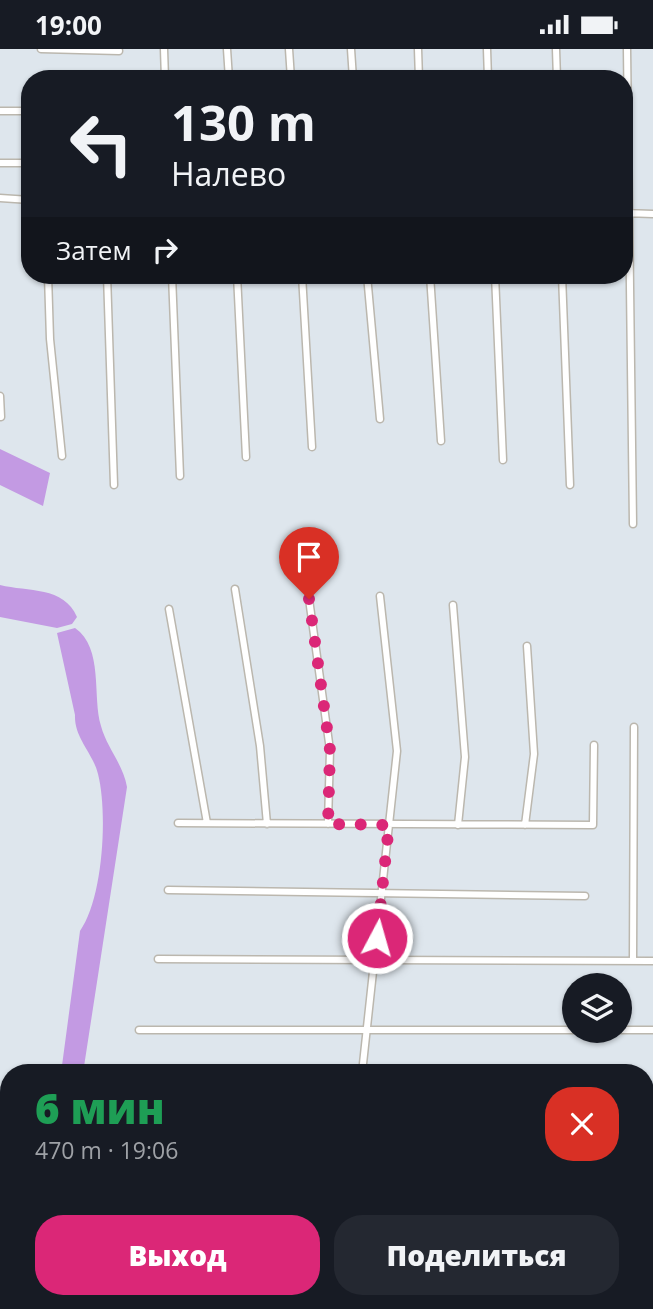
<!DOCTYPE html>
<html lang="ru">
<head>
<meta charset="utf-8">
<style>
	body { margin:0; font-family:"Open Sans",sans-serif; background:#242831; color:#f1f3f6; height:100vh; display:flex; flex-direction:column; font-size:26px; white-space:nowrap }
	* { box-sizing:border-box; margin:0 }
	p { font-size:23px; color:#9ea1a6 }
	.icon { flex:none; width:38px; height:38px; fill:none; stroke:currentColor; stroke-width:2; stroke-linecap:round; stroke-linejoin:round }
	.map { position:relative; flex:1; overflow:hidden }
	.side { position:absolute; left:0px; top:1015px; width:654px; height:245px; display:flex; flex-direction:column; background:#171b24; border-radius:28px 28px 0 0; box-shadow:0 2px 5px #0004 }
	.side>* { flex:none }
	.hud { position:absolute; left:21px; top:21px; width:612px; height:214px; border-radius:28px; box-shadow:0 2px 5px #0004; background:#171b24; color:#f1f3f6; overflow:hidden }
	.buttons { position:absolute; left:562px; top:924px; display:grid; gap:14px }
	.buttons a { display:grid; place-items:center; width:70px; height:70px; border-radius:50%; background:#171b24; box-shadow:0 2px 5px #0004; font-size:35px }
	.pin { position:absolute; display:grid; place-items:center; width:60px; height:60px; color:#fff; margin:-72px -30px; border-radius:50% 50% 50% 0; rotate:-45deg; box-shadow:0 0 7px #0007 }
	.pin .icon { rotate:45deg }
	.me { position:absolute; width:77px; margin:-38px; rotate:6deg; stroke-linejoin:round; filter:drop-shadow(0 0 5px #0008) }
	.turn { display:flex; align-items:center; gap:24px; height:147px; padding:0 35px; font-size:32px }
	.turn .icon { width:91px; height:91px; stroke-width:2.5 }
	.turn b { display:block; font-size:49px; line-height:60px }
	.then { display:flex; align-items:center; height:66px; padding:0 35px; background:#0003; gap:14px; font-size:26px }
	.round { display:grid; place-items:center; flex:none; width:74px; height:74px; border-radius:28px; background:#242831 }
	.head { display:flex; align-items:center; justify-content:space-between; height:119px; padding:0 35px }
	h1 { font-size:42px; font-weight:800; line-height:52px; color:#1e9e55 }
	.button { display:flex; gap:14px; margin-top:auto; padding:14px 35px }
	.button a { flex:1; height:80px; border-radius:28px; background:#db2777; color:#fff; font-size:28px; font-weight:800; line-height:80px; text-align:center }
	.button a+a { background:#242831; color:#f1f3f6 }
	.status { display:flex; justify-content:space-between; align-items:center; height:49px; padding:0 35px; background:#171b24; direction:ltr }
	.status svg { height:19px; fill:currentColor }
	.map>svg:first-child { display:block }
	.green { fill:#c39ae3 }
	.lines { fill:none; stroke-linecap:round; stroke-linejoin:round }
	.minor-casing { stroke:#bbb7ae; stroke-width:9 }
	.minor { stroke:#fff; stroke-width:6 }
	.route { stroke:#db2777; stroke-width:12; stroke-dasharray:0 21.6 }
</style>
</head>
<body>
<div class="status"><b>19:00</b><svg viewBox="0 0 49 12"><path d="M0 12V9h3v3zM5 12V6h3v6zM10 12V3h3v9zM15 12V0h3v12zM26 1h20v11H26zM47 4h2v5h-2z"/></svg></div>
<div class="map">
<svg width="653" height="1260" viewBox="0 0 653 1260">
	<rect width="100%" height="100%" fill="#dee6ed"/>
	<path class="green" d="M 0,400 L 50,424 L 43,457 L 0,436 Z
		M 0,536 C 28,543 64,537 77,568 L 72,575 L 57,579 L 0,568 Z
		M 75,579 C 104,599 92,648 101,677 C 107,699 123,715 127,738 L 83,1024 L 61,1024 L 80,882 C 103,850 108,764 98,725 C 93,704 74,689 75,666 L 57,584 Z"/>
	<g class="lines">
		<g class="minor-casing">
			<path id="minor" d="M 41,0 L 119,2
				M 164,0 L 165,30
				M 227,0 L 229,30
				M 289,0 L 291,30
				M 351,0 L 353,30
				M 418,0 L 419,30
				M 487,0 L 488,30
				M 556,0 L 557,30
				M 627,0 L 633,475
				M 0,62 L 30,62
				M 0,114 L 30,114
				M 0,149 L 30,151
				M 625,164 L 653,165
				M 48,226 L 50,290 L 62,407
				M 107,226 L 114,436
				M 172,226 L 180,427
				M 237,226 L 246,408
				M 302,226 L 312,398
				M 367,226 L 380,370
				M 430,226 L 441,392
				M 495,226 L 503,411
				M 562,226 L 570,436
				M 0,347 L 1,368
				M 235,540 L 260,697 L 267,775
				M 309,550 L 330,701 L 328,775
				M 453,556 L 465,708 L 458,776
				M 169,560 L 207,774
				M 178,774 L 593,776 L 594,696
				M 525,776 L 534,705 L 527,597
				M 168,841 L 585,847
				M 158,910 L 653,912
				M 633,912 L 634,678
				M 139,981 L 574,981
				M 620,981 L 653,981
				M 362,1024 L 397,702 L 380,547
				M 646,1048 L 653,1048
				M 646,1116 L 653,1116
				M 646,1183 L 653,1183
				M 624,1251 L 653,1252
				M 336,1260 L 337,1251"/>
		</g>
		<use href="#minor" class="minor"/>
	</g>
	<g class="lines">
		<path class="route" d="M 309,550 L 330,701 L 328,775 L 389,776 L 377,889"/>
	</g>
</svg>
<div class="buttons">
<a><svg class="icon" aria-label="layers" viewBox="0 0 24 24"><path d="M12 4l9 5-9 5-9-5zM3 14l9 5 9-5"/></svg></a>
</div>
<div class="pin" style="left:309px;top:550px;background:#d93025"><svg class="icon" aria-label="arrive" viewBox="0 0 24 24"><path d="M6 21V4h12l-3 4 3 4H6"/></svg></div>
<svg class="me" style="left:377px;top:889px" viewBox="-20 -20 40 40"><circle r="17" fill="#db2777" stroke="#fff" stroke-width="3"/><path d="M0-11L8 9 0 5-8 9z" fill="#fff"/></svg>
<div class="hud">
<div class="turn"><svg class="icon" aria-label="left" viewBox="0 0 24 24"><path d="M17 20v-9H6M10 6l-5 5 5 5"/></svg><div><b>130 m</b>Налево</div></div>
<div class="then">Затем<svg class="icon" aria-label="right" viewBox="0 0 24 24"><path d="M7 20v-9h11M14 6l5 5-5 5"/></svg></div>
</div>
<section class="side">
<div class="head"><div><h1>6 мин</h1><p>470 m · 19:06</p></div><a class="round" style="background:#d93025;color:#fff"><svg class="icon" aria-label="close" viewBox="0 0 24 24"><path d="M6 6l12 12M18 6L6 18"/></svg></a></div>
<div class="button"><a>Выход</a><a>Поделиться</a></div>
</section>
</div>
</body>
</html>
